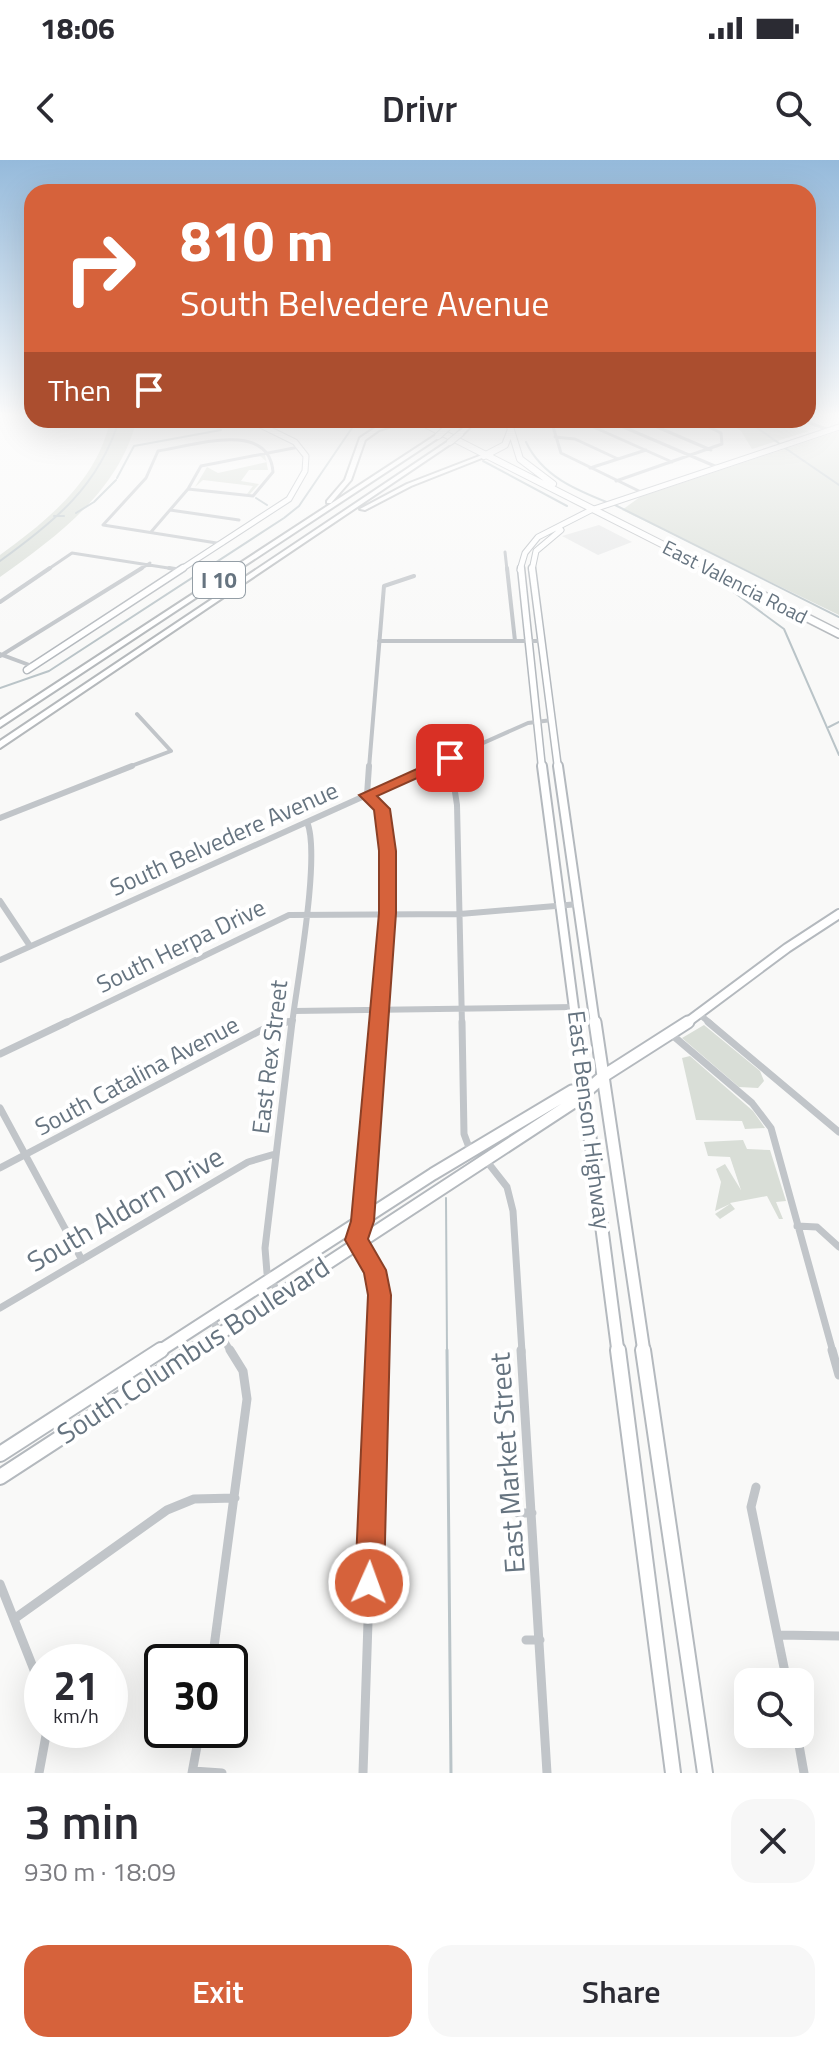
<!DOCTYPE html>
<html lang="en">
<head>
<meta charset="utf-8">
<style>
	body { margin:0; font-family:"Titillium Web",sans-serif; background:#f7f7f7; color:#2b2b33; height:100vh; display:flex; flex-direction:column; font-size:30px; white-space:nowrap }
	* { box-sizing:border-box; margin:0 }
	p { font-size:26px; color:#7c7c81 }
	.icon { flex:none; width:44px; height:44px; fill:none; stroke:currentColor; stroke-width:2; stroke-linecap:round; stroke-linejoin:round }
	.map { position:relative; height:1613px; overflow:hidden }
	.side { display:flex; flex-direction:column; background:#fff; flex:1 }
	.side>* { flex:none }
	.guide { position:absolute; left:24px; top:24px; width:792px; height:244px; border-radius:24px; box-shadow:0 8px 32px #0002; background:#d6623b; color:#fff; overflow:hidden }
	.controls { position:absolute; left:734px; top:1508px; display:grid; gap:16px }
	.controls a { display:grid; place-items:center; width:80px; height:80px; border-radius:16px; background:#fff; box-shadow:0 8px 32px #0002; font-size:40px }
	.speed { position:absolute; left:24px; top:1484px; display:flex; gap:16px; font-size:40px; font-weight:700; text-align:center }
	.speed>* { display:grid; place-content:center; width:104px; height:104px; border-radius:50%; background:#fff; box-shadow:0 8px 32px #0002; line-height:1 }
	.speed small { font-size:20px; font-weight:400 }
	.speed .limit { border:4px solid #111; border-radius:12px; background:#fff; color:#111 }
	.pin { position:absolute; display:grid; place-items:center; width:68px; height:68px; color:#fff; margin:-34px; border-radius:16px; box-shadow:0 4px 12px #0006 }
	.me { position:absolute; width:88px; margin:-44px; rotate:2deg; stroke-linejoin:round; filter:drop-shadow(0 0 6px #0008) }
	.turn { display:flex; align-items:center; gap:28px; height:168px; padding:0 24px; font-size:36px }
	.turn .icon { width:104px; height:104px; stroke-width:2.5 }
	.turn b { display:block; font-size:56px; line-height:68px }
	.then { display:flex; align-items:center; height:76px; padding:0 24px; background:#0003; gap:16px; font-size:30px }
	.round { display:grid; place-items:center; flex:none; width:84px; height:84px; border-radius:24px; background:#f7f7f7 }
	.summary { display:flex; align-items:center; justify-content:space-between; height:136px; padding:0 24px }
	h1 { font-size:48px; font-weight:600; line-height:60px }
	.button { display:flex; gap:16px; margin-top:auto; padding:16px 24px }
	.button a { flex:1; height:92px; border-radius:24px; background:#d6623b; color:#fff; font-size:32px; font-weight:600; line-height:92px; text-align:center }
	.button a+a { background:#f7f7f7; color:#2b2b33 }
	.status { display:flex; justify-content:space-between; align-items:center; height:56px; padding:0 40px; background:#fff; direction:ltr }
	.status svg { height:22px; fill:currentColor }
	header { display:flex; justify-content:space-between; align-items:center; height:104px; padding:0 24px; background:#fff; font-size:36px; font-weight:600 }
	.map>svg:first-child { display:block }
	.built { fill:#e7e8e8 }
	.green { fill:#d9ded7 }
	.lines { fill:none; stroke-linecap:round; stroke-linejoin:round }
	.stream-far1 { stroke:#bac4c8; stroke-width:2 }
	.stream { stroke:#bac4c8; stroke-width:3 }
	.secondary-far4-casing { stroke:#b4b9be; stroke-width:7 }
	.secondary-far3-casing { stroke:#b4b9be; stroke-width:9 }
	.secondary-far2-casing { stroke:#b4b9be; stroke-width:12 }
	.secondary-far1-casing { stroke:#b4b9be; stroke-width:15 }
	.secondary-casing { stroke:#b4b9be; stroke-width:18 }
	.primary-far1-casing { stroke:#b5b9bd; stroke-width:8 }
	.primary-casing { stroke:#b5b9bd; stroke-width:10 }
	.highway-casing { stroke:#b5b9bc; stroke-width:4 }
	.street-far4 { stroke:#c1c5c9; stroke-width:3 }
	.street-far3 { stroke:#c1c5c9; stroke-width:4 }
	.street-far2 { stroke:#c1c5c9; stroke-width:6 }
	.street-far1 { stroke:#c1c5c9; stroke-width:7 }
	.street { stroke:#c1c5c9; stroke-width:9 }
	.secondary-far4 { stroke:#fff; stroke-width:5 }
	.secondary-far3 { stroke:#fff; stroke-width:6 }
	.secondary-far2 { stroke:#fff; stroke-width:8 }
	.secondary-far1 { stroke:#fff; stroke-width:11 }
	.secondary { stroke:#fff; stroke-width:14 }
	.primary-far1 { stroke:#fff; stroke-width:6 }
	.primary { stroke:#fff; stroke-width:7 }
	.highway { fill:#fff; fill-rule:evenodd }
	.highway-bridge-casing { stroke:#b5b9bc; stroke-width:8; stroke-linecap:butt }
	.highway-bridge { stroke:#fff; stroke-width:6 }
	.route { fill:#d6623b; stroke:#8b4026; stroke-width:2 }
	.labels { text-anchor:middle; stroke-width:8; stroke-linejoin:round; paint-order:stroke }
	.far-street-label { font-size:20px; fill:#667480; stroke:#fff }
	.shield { fill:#fff; stroke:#949ea6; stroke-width:2 }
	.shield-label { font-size:22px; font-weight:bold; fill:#667480 }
	.street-label { font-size:24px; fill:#667480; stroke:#fff }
	.near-street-label { font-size:28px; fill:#667480; stroke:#fff }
</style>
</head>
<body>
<div class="status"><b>18:06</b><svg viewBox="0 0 49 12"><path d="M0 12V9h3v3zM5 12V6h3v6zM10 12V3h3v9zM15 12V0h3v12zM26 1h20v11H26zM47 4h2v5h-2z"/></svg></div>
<header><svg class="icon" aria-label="back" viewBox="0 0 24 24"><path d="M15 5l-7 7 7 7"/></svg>Drivr<svg class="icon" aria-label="search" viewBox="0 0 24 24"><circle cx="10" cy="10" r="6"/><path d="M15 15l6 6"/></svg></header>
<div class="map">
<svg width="839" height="1613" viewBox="0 0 839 1613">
	<rect width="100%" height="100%" fill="#f9f9f8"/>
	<path class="built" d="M 599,365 L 632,382 L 598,395 L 562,376 Z"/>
	<path class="green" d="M 110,260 L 136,262 C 118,332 56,377 0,417 L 0,395 C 48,360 98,320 110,260 Z
		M 723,260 L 766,260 L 809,271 L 752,289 L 741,271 Z
		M 839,271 L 839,455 L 622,350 L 640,337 Z
		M 265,295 L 268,310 L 249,310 L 241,321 L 259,324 L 250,334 L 247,334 L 253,326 L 203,320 L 195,327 L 207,307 L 218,313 L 267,302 L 260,296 Z
		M 704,865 L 760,911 L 764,921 L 758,928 L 739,927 L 682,878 Z
		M 690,896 L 753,951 L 765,968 L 745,969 L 742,961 L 696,960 L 682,898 Z
		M 743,980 L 747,989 L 770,990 L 786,1041 L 776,1042 L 783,1059 L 779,1059 L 767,1036 L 730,1043 L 735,1049 L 720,1059 L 715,1054 L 730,1044 L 715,1051 L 721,1022 L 716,1009 L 725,1004 L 741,1030 L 730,997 L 708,996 L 704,982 Z"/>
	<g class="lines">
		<path class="stream-far1" d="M 740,260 L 753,265 L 780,284
			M 526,282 C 542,316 576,330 609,343
			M 785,288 L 839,325
			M 483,301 L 567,346
			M 117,318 L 134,286 L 221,270
			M 256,338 L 267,345
			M 615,345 L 839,457
			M 76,353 L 94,342 L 116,320
			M 54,356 L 64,356
			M 0,401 C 54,362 99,326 119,260
			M 724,425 L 784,469 L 839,595
			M 0,528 L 49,511 L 284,358 L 299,346 L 354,265 L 383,260
			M 829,567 L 839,562
			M 446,1038 L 447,1192"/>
		<path class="stream" d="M 447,1190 L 451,1613"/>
		<g class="secondary-far4-casing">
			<path id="secondary-far4" d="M 180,410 L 289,339 L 305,311 L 306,296 L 295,282 L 250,260
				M 520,410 L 525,393 L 538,377 L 591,350 L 839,267
				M 532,410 L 536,391 L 561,370"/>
		</g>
		<g class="secondary-far3-casing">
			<path id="secondary-far3" d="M 521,408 L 542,608
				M 532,408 L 558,608
				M 27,510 L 183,408"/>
		</g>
		<g class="secondary-far2-casing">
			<path id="secondary-far2" d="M 542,606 L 576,864
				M 558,606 L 595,864
				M 685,864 L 787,788 L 839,754"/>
		</g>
		<g class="secondary-far1-casing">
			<path id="secondary-far1" d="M 575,862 L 618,1192
				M 595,862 L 644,1192
				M 158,1192 L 433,1014 L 572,931 L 585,930
				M 192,1192 L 574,942 L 605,915 L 688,862"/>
		</g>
		<g class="secondary-casing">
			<path id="secondary" d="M 618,1190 L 673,1613
				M 643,1190 L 705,1613
				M 0,1294 L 161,1190
				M 0,1317 L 195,1190"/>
		</g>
		<g class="primary-far1-casing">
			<path id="primary-far1" d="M 417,260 L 713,410
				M 510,267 L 520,299 L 553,324
				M 484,296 L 505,285 L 510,272"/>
		</g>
		<g class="primary-casing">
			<path id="primary" d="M 709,408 L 839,474"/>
		</g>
		<g class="highway-casing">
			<path id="highway" d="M 401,260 L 410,260 L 379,270 L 365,280 L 351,320 L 331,343 L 327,343 L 327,341 L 345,320 L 360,278 L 375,268 Z
				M 471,260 L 477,260 L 462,275 L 458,275 L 458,273 Z
				M 436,275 L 441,276 L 0,567 L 0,560 Z
				M 450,280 L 453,282 L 452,283 L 0,588 L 0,581 Z
				M 482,295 L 487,296 L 411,326 L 365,350 L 360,349 L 407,324 Z"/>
		</g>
		<path class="street-far4" d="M 808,259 L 822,255
			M 551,260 L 561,293 L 641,332
			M 607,260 L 717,307
			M 802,260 L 829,270
			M 580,261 L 672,302
			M 551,263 L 584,260
			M 650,264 L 711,290
			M 555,277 L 575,279 L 618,299
			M 590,308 L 646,290
			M 616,321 L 722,284 L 721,273 L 695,260
			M 188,329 L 253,336 L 273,312 C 269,259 192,286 158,291 L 146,318 L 103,365 L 223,384
			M 170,350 L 239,360
			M 151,372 L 188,329 L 201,306 L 299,287
			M 505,392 L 507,410
			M 47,410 L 72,393 L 181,410
			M 139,410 L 150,403"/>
		<path class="street-far3" d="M 169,408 L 181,410
			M 507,408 L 515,481
			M 0,442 L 50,408
			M 379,481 L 540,481
			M 0,494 L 32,506
			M 0,496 L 142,408
			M 450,598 L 452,608
			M 126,608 L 171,591 L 137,554
			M 369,608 L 384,426 L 414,416
			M 427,608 L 528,563 L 552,560"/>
		<path class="street-far2" d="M 369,606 L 367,635 L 382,649 C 391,721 385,791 379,864
			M 451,606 L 457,645 L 462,864
			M 0,658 L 132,606
			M 0,741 L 30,786
			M 0,800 L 431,606
			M 294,851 L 574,847
			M 698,853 L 711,864
			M 63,864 L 289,755 L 460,754 L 579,744
			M 279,864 L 293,860
			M 292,864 C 297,823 321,694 307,662"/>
		<path class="street-far1" d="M 462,862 L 464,974 L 470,990
			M 708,862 L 839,972
			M 671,874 L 752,943 L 771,968 L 833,1192
			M 0,894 L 67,862
			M 0,948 L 82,1100
			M 485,999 L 507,1027 L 513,1051 L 522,1192
			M 0,1008 L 269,866 L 287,862
			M 797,1066 L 817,1067 L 839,1087
			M 279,1134 L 267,1113 L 265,1088 L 292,862
			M 0,1148 L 248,1002 L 275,994
			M 211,1158 L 231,1192
			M 377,1192 L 379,1135 L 375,1110 L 356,1080 L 363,1061 L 379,862"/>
		<path class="street" d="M 521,1190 L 547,1613
			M 832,1190 L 839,1215
			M 756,1327 L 751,1347 L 787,1522
			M 518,1353 L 532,1353
			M 0,1424 L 42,1530
			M 14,1459 L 167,1350 L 194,1339 L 235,1338
			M 778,1475 L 839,1476
			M 526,1480 L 540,1480
			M 212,1502 L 247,1239 L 243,1211 L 230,1190
			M 797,1574 L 804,1613
			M 193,1611 L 222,1613
			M 39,1613 L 47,1570
			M 192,1613 L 200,1570
			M 363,1613 L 377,1190"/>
		<use href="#secondary-far4" class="secondary-far4"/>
		<use href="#secondary-far3" class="secondary-far3"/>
		<use href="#secondary-far2" class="secondary-far2"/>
		<use href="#secondary-far1" class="secondary-far1"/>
		<use href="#secondary" class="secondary"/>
		<use href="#primary-far1" class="primary-far1"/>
		<use href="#primary" class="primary"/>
		<use href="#highway" class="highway"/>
		<g class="highway-bridge-casing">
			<path id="highway-bridge" d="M 438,276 L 448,267
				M 450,282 L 460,274"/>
		</g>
		<use href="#highway-bridge" class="highway-bridge"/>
	</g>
	<linearGradient id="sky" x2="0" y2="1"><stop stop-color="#95badb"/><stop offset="0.53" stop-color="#fcfcfc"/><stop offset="1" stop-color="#fcfcfc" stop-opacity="0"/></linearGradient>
	<rect width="839" height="481" fill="url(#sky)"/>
	<path class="route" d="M 450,594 L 455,595 L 455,601 L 377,636 L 390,649 L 396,691 L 396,753 L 374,1061 L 368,1079 L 386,1110 L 391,1135 L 384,1423 L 379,1433 L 369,1437 L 359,1433 L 355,1423 L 368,1135 L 364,1113 L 345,1080 L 351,1061 L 379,753 L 379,691 L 374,650 L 359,635 Z"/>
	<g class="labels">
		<g class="far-street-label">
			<text transform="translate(735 422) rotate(27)" y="7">East Valencia Road</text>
		</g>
		<rect class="shield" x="193" y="402" width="52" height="36" rx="6"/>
		<g class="shield-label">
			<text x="219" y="428">I 10</text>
		</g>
		<g class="street-label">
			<text transform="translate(224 679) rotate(-24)" y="8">South Belvedere Avenue</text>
			<text transform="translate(181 786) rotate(-26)" y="8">South Herpa Drive</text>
			<text transform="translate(270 897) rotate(-83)" y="8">East Rex Street</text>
			<text transform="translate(137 916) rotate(-28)" y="8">South Catalina Avenue</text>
			<text transform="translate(589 960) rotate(83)" y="8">East Benson Highway</text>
		</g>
		<g class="near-street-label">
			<text transform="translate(125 1049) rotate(-30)" y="10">South Aldorn Drive</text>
			<text transform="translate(193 1190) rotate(-33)" y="10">South Columbus Boulevard</text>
			<text transform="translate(507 1303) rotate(-94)" y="10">East Market Street</text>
		</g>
	</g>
</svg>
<div class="controls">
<a><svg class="icon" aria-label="search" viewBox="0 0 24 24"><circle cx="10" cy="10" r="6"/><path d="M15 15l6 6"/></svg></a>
</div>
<div class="speed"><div>21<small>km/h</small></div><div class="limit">30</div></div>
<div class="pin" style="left:450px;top:598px;background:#d93025"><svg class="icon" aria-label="arrive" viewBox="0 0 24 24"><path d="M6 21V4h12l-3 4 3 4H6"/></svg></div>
<svg class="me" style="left:369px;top:1423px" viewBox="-20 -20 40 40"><circle r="17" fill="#d6623b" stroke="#fff" stroke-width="3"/><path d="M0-11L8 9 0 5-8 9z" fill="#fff"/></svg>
<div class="guide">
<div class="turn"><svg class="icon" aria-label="right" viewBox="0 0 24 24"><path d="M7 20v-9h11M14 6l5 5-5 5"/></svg><div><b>810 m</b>South Belvedere Avenue</div></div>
<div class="then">Then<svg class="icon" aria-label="arrive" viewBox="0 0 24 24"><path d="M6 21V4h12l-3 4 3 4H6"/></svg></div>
</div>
</div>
<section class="side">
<div class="summary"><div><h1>3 min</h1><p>930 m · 18:09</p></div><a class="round"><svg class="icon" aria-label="close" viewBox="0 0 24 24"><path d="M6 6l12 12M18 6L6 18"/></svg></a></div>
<div class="button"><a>Exit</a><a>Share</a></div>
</section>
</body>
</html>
